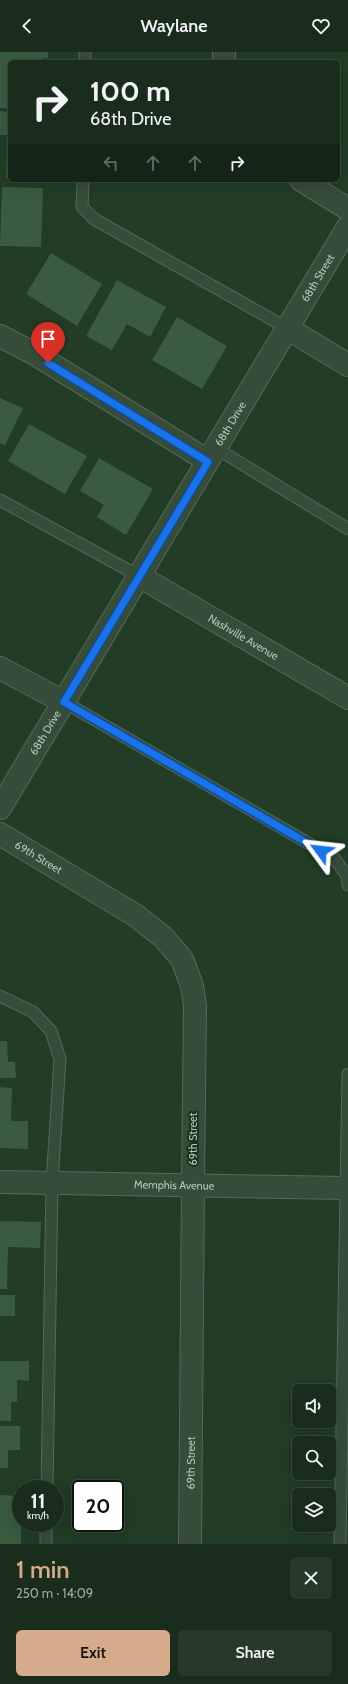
<!DOCTYPE html>
<html lang="en">
<head>
<meta charset="utf-8">
<style>
	body { margin:0; font-family:Cabin,sans-serif; background:#273929; color:#f1f3f6; height:100vh; display:flex; flex-direction:column; font-size:15px; white-space:nowrap }
	* { box-sizing:border-box; margin:0 }
	p { font-size:13px; color:#9fa8a3 }
	.icon { flex:none; width:22px; height:22px; fill:none; stroke:currentColor; stroke-width:2; stroke-linecap:round; stroke-linejoin:round }
	.map { position:relative; height:1492px; overflow:hidden }
	.sheet { display:flex; flex-direction:column; background:#1a2d1c; flex:1 }
	.sheet>* { flex:none }
	.banner { position:absolute; left:8px; top:8px; width:332px; height:122px; border-radius:6px; box-shadow:0 4px 16px #0002,0 0 0 1px #38493b; background:#1a2d1c; color:#f1f3f6; overflow:hidden }
	.controls { position:absolute; left:292px; top:1332px; display:grid; gap:8px }
	.controls a { display:grid; place-items:center; width:44px; height:44px; border-radius:6px; background:#1a2d1c; box-shadow:0 4px 16px #0002,0 0 0 1px #38493b; font-size:20px }
	.speed { position:absolute; left:12px; top:1428px; display:flex; gap:8px; font-size:20px; font-weight:700; text-align:center }
	.speed>* { display:grid; place-content:center; width:52px; height:52px; border-radius:50%; background:#1a2d1c; box-shadow:0 4px 16px #0002,0 0 0 1px #38493b; line-height:1 }
	.speed small { font-size:10px; font-weight:400 }
	.speed .limit { border:2px solid #111; border-radius:6px; background:#fff; color:#111 }
	.pin { position:absolute; display:grid; place-items:center; width:34px; height:34px; color:#fff; margin:-41px -17px; border-radius:50% 50% 50% 0; rotate:-45deg; box-shadow:0 0 4px #0007 }
	.pin .icon { rotate:45deg }
	.me { position:absolute; width:44px; margin:-22px; rotate:300deg; stroke-linejoin:round; filter:drop-shadow(0 0 3px #0008) }
	.turn { display:flex; align-items:center; gap:14px; height:84px; padding:0 16px; font-size:18px }
	.turn .icon { width:52px; height:52px; stroke-width:2.5 }
	.turn b { display:block; font-size:28px; line-height:34px }
	.lanes { display:flex; align-items:center; height:38px; padding:0 16px; background:#0003; justify-content:center; gap:20px; direction:ltr }
	.lanes .off { opacity:.35 }
	.round { display:grid; place-items:center; flex:none; width:42px; height:42px; border-radius:6px; background:#273929 }
	.overview { display:flex; align-items:center; justify-content:space-between; height:68px; padding:0 16px }
	h1 { font-size:24px; font-weight:600; line-height:30px; color:#d6ab8b }
	.cta { display:flex; gap:8px; margin-top:auto; padding:8px 16px }
	.cta a { flex:1; height:46px; border-radius:6px; background:#d6ab8b; color:#111; font-size:16px; font-weight:600; line-height:46px; text-align:center }
	.cta a+a { background:#273929; color:#f1f3f6 }
	header { display:flex; justify-content:space-between; align-items:center; height:52px; padding:0 16px; background:#1a2d1c; font-size:18px; font-weight:600 }
	.map>svg:first-child { display:block }
	.building { fill:#3a5b3f }
	.lines { fill:none; stroke-linecap:round; stroke-linejoin:round }
	.service-casing { stroke:#546a57; stroke-width:13 }
	.minor-casing { stroke:#546a57; stroke-width:24 }
	.tertiary-casing { stroke:#546a57; stroke-width:24 }
	.service { stroke:#364c39; stroke-width:11 }
	.minor { stroke:#364c39; stroke-width:22 }
	.tertiary { stroke:#364c39; stroke-width:22 }
	.route-casing { stroke:#114b97; stroke-width:10 }
	.route { stroke:#1a73e8; stroke-width:7 }
	.labels { text-anchor:middle; stroke-width:4; stroke-linejoin:round; paint-order:stroke }
	.street-label { font-size:11px; fill:#b1c8b5; stroke:#1b311e }
</style>
</head>
<body>
<header><svg class="icon" aria-label="back" viewBox="0 0 24 24"><path d="M15 5l-7 7 7 7"/></svg>Waylane<svg class="icon" aria-label="heart" viewBox="0 0 24 24"><path d="M12 20l-8-8c-3-5 5-10 8-4 3-6 11-1 8 4z"/></svg></header>
<div class="map">
<svg width="348" height="1492" viewBox="0 0 348 1492">
	<rect width="100%" height="100%" fill="#223c25"/>
	<path class="building" d="M 0,0 L 48,0 L 48,6 L 42,6 L 42,10 L 10,10 L 10,56 L 0,56 Z
		M 0,59 L 10,60 L 10,126 L 6,126 L 7,83 L 0,83 Z
		M 2,135 L 43,136 L 41,195 L 0,194 Z
		M 51,201 L 102,232 L 77,274 L 26,242 Z
		M 117,228 L 166,255 L 150,285 L 127,272 L 112,298 L 86,284 Z
		M 177,265 L 227,294 L 202,337 L 152,308 Z
		M 0,346 L 23,356 L 5,393 L 0,391 Z
		M 29,372 L 87,404 L 65,442 L 8,409 Z
		M 99,406 L 153,437 L 126,483 L 97,465 L 104,453 L 80,439 Z
		M 0,989 L 7,989 L 8,1010 L 15,1010 L 16,1026 L 0,1026 Z
		M 0,1035 L 12,1036 L 11,1069 L 28,1069 L 28,1097 L 0,1096 Z
		M 0,1169 L 41,1170 L 40,1196 L 8,1195 L 7,1237 L 0,1237 Z
		M 0,1243 L 15,1243 L 15,1264 L 0,1264 Z
		M 0,1309 L 29,1309 L 29,1329 L 17,1328 L 17,1350 L 11,1350 L 11,1369 L 0,1369 Z
		M 0,1374 L 20,1374 L 20,1398 L 8,1398 L 8,1416 L 0,1416 Z
		M 0,1443 L 21,1444 L 21,1492 L 0,1492 Z"/>
	<g class="lines">
		<g class="service-casing">
			<path id="service" d="M 85,10 L 85,0
				M 83,128 L 82,155 L 94,167 L 287,276
				M 216,396 L 348,477
				M 0,448 L 139,524
				M 64,650 L 334,806 L 347,824 L 348,833
				M 0,944 L 33,960 L 51,979 L 60,1007 L 52,1131 L 47,1437
				M 46,1492 L 46,1471
				M 340,1492 L 348,1022"/>
		</g>
		<g class="minor-casing">
			<g id="minor">
				<path d="M 224,10 L 224,0"/>
				<path d="M 301,128 L 348,157"/>
				<path d="M 287,276 L 348,313"/>
				<path d="M 0,284 L 35,302 L 208,409"/>
				<path id="s1" d="M 139,524 L 348,646"/>
				<path d="M 0,616 L 64,650"/>
				<path id="s2" d="M 0,756 L 348,175"/>
				<path id="s3" d="M 0,782 L 135,863 L 163,885 L 182,907 L 192,934 L 195,954 L 193,1133"/>
			</g>
		</g>
		<g class="tertiary-casing">
			<g id="tertiary">
				<path id="s4" d="M 0,1130 L 348,1136"/>
				<path id="s5" d="M 190,1492 L 193,1133"/>
			</g>
		</g>
		<use href="#service" class="service"/>
		<use href="#minor" class="minor"/>
		<use href="#tertiary" class="tertiary"/>
	</g>
	<g class="lines">
		<g class="route-casing">
			<path id="route" d="M 48,311 L 208,410 L 64,650 L 321,799"/>
		</g>
		<use href="#route" class="route"/>
	</g>
	<g class="labels">
		<g class="street-label">
			<text dy="4" stroke="none"><textPath href="#s2" startOffset="618">68th Street</textPath></text>
			<text dy="4" stroke="none"><textPath href="#s2" startOffset="448">68th Drive</textPath></text>
			<text dy="4" stroke="none"><textPath href="#s1" startOffset="121">Nashville Avenue</textPath></text>
			<text dy="4" stroke="none"><textPath href="#s2" startOffset="88">68th Drive</textPath></text>
			<text dy="4" stroke="none"><textPath href="#s3" startOffset="45">69th Street</textPath></text>
			<text transform="translate(193 1087) rotate(-90)" y="4">69th Street</text>
			<text dy="4" stroke="none"><textPath href="#s4" startOffset="174">Memphis Avenue</textPath></text>
			<text dy="4" stroke="none"><textPath href="#s5" startOffset="81">69th Street</textPath></text>
		</g>
	</g>
</svg>
<div class="controls">
<a><svg class="icon" aria-label="sound" viewBox="0 0 24 24"><path d="M4 9h4l5-4v14l-5-4H4zM17 9q2 3 0 6"/></svg></a>
<a><svg class="icon" aria-label="search" viewBox="0 0 24 24"><circle cx="10" cy="10" r="6"/><path d="M15 15l6 6"/></svg></a>
<a><svg class="icon" aria-label="layers" viewBox="0 0 24 24"><path d="M12 4l9 5-9 5-9-5zM3 14l9 5 9-5"/></svg></a>
</div>
<div class="speed"><div>11<small>km/h</small></div><div class="limit">20</div></div>
<div class="pin" style="left:48px;top:311px;background:#d93025"><svg class="icon" aria-label="arrive" viewBox="0 0 24 24"><path d="M6 21V4h12l-3 4 3 4H6"/></svg></div>
<svg class="me" style="left:321px;top:799px" viewBox="-20 -20 40 40"><path d="M0-17L14 15 0 8-14 15z" fill="#1a73e8" stroke="#fff" stroke-width="4"/></svg>
<div class="banner">
<div class="turn"><svg class="icon" aria-label="right" viewBox="0 0 24 24"><path d="M7 20v-9h11M14 6l5 5-5 5"/></svg><div><b>100 m</b>68th Drive</div></div>
<div class="lanes"><svg class="icon off" aria-label="left" viewBox="0 0 24 24"><path d="M17 20v-9H6M10 6l-5 5 5 5"/></svg><svg class="icon off" aria-label="ahead" viewBox="0 0 24 24"><path d="M12 20V5M6 11l6-6 6 6"/></svg><svg class="icon off" aria-label="ahead" viewBox="0 0 24 24"><path d="M12 20V5M6 11l6-6 6 6"/></svg><svg class="icon" aria-label="right" viewBox="0 0 24 24"><path d="M7 20v-9h11M14 6l5 5-5 5"/></svg></div>
</div>
</div>
<section class="sheet">
<div class="overview"><div><h1>1 min</h1><p>250 m · 14:09</p></div><a class="round"><svg class="icon" aria-label="close" viewBox="0 0 24 24"><path d="M6 6l12 12M18 6L6 18"/></svg></a></div>
<div class="cta"><a>Exit</a><a>Share</a></div>
</section>
</body>
</html>
